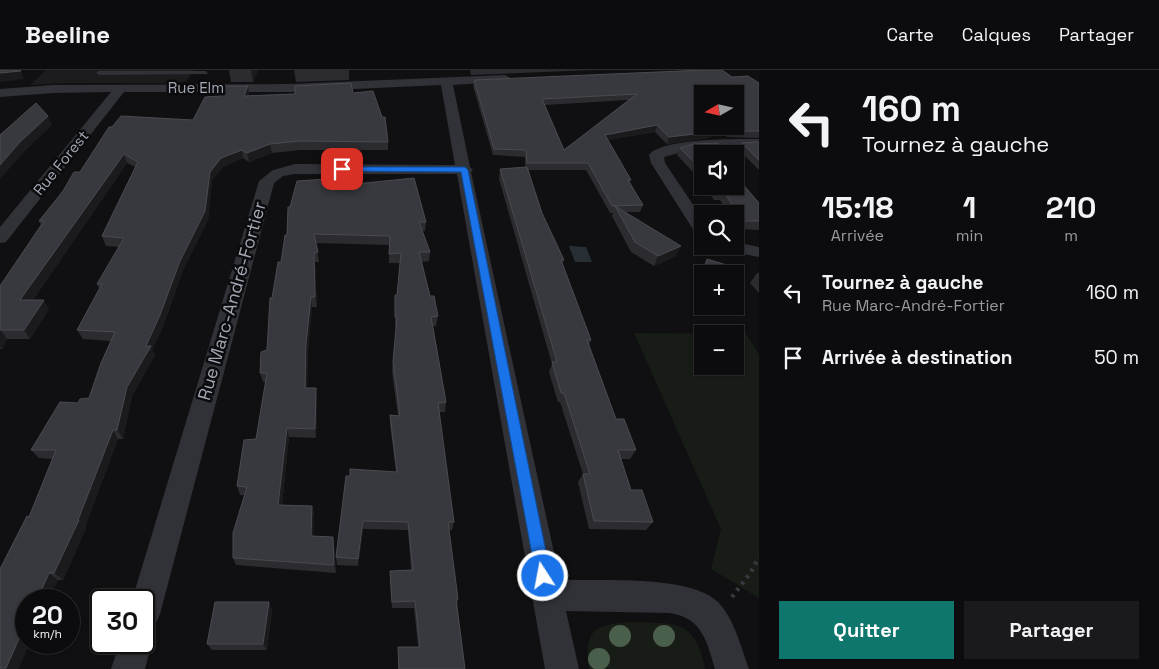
<!DOCTYPE html>
<html lang="fr">
<head>
<meta charset="utf-8">
<style>
	body { margin:0; font-family:"Space Grotesk",sans-serif; background:#1a1a1c; color:#f1f3f6; height:100vh; display:flex; flex-direction:column; font-size:19px; white-space:nowrap }
	* { box-sizing:border-box; margin:0 }
	p { font-size:16px; color:#9a9b9e }
	.icon { flex:none; width:28px; height:28px; fill:none; stroke:currentColor; stroke-width:2; stroke-linecap:round; stroke-linejoin:round }
	.map { position:relative; flex:1; overflow:hidden }
	.drawer { display:flex; flex-direction:column; background:#0c0c0e; width:400px }
	.drawer>* { flex:none }
	.banner { background:#0c0c0e; color:#f1f3f6; overflow:hidden }
	.needle { width:32px; rotate:261deg }
	.tools { position:absolute; left:694px; top:15px; display:grid; gap:10px }
	.tools a { display:grid; place-items:center; width:50px; height:50px; border-radius:0px; background:#0c0c0e; box-shadow:0 1px 4px #0004,0 0 0 1px #2c2c2e; font-size:25px }
	.speed { position:absolute; left:15px; top:519px; display:flex; gap:10px; font-size:25px; font-weight:700; text-align:center }
	.speed>* { display:grid; place-content:center; width:65px; height:65px; border-radius:50%; background:#0c0c0e; box-shadow:0 1px 4px #0004,0 0 0 1px #2c2c2e; line-height:1 }
	.speed small { font-size:12px; font-weight:400 }
	.speed .limit { border:2px solid #111; border-radius:8px; background:#fff; color:#111 }
	.pin { position:absolute; display:grid; place-items:center; width:42px; height:42px; color:#fff; margin:-21px; border-radius:10px; box-shadow:0 2px 8px #0006 }
	.me { position:absolute; width:55px; margin:-28px; rotate:349deg; stroke-linejoin:round; filter:drop-shadow(0 0 4px #0008) }
	.turn { display:flex; align-items:center; gap:18px; height:105px; padding:0 20px; font-size:22px }
	.turn .icon { width:65px; height:65px; stroke-width:2.5 }
	.turn b { display:block; font-size:35px; line-height:42px }
	.eta { display:flex; justify-content:space-evenly; align-items:center; height:85px; text-align:center }
	.eta b { font-size:30px; font-weight:600; line-height:35px }
	.primary-button { display:flex; gap:10px; margin-top:auto; padding:10px 20px }
	.primary-button a { flex:1; height:58px; border-radius:0px; background:#0f766e; color:#fff; font-size:20px; font-weight:600; line-height:58px; text-align:center }
	.primary-button a+a { background:#1a1a1c; color:#f1f3f6 }
	ul { padding:0; list-style:none }
	li { display:flex; align-items:center; gap:15px; height:65px; padding:0 20px }
	li div { flex:1 }
	li b { display:block; font-size:19px }
	li em { font-style:normal }
	header { display:flex; align-items:center; gap:30px; box-sizing:border-box; height:70px; padding:0 25px; background:#0c0c0e; border-bottom:1px solid #2c2c2e }
	header strong { font-size:24px }
	nav { display:flex; gap:28px; margin-inline-start:auto; font-size:18px }
	main { display:flex; flex:1; min-height:0 }
	.map>svg:first-child { display:block }
	.built { fill:#1c1c1f }
	.green { fill:#171c17; fill-rule:evenodd }
	.water { fill:#272f35 }
	.lines { fill:none; stroke-linecap:round; stroke-linejoin:round }
	.path { stroke:#37393e; stroke-width:4.5; stroke-dasharray:3 5; stroke-linecap:butt }
	.service { fill:#313237; fill-rule:evenodd }
	.minor { fill:#313237; fill-rule:evenodd }
	.tree { fill:#495e4b }
	.wall { fill:#2c2c30; fill-rule:evenodd }
	.shaded-wall { fill:#1b1b1e }
	.building { fill:#38393e; stroke:#494b50; fill-rule:evenodd }
	.route { fill:#1a73e8; stroke:#114b97 }
	.labels { text-anchor:middle; stroke-width:5; stroke-linejoin:round; paint-order:stroke }
	.far-street-label { font-size:15px; fill:#a1a7b3; stroke:#0b0b0d }
	.street-label { font-size:18px; fill:#a1a7b3; stroke:#0b0b0d }
</style>
</head>
<body>
<header>
<strong>Beeline</strong>
<nav><a>Carte</a><a>Calques</a><a>Partager</a></nav>
</header>
<main>
<div class="map">
<svg width="759" height="599" viewBox="0 0 759 599">
	<rect width="100%" height="100%" fill="#101012"/>
	<path class="built" d="M 46,0 L 194,0 L 186,11 L 178,13 L 68,13 L 30,15 Z"/>
	<path class="green" d="M 634,263 L 746,264 L 759,285 L 759,528 L 711,499 L 721,459 ZM 702,264 L 735,264 L 735,296 L 702,296 Z
		M 663,553 C 669,554 677,554 683,558 C 696,565 703,584 705,599 L 589,599 C 588,590 586,577 590,568 C 598,547 644,553 663,553 Z"/>
	<path class="water" d="M 569,176 L 586,177 L 592,192 L 575,192 Z"/>
	<g class="lines">
		<path class="path" d="M 732,527 L 751,502 L 759,487"/>
		<path class="service" d="M 206,1 L 208,4 L 99,5 L 96,3 L 99,1 Z"/>
		<path class="minor" d="M 505,5 L 509,7 L 511,9 L 509,11 L 453,15 L 470,97 L 473,100 L 471,102 L 560,510 C 599,511 692,504 719,533 C 735,551 741,577 749,599 L 715,599 C 707,572 702,547 669,543 L 566,541 L 579,599 L 545,599 L 457,104 L 295,104 L 283,106 L 274,113 L 160,544 L 155,555 L 145,559 L 148,560 L 152,572 L 145,599 L 111,599 L 120,572 L 144,572 L 144,530 L 132,530 L 259,111 L 273,100 L 295,94 L 455,95 L 441,15 L 289,22 L 124,22 L 6,172 L 0,173 L 0,157 L 111,22 L 53,23 L 0,27 L 0,19 L 53,15 L 289,14 Z
			M 759,69 L 759,77 L 689,80 L 664,87 L 665,93 L 702,148 L 702,165 L 696,164 L 651,93 L 649,85 C 661,68 737,69 759,69 Z
			M 735,172 L 759,177 L 759,187 L 723,180 L 720,176 L 735,176 Z"/>
	</g>
	<g class="tree">
		<circle cx="620" cy="566" r="11"/>
		<circle cx="664" cy="566" r="11"/>
		<circle cx="599" cy="589" r="11"/>
	</g>
	<path class="wall" d="M 229,0 L 258,0 L 253,12 L 231,12 Z
		M 294,0 L 349,0 L 349,10 L 296,12 Z
		M 470,0 L 592,0 L 471,5 Z
		M 732,7 L 759,13 L 759,68 L 727,67 L 719,60 L 709,68 L 667,74 L 655,62 L 608,70 L 631,110 L 629,114 L 643,135 L 640,142 L 625,142 L 676,186 L 654,196 L 631,182 L 612,146 L 613,143 L 610,143 L 586,100 L 528,100 L 542,143 L 564,190 L 562,194 L 591,270 L 589,276 L 616,349 L 636,380 L 630,389 L 621,389 L 631,420 L 653,452 L 646,460 L 589,459 L 578,412 L 583,404 L 560,332 L 558,332 L 549,302 L 552,294 L 499,109 L 500,99 L 525,97 L 525,87 L 493,85 L 473,16 L 474,10 ZM 735,24 L 735,56 L 702,56 ZM 628,30 L 564,80 L 545,35 Z
		M 248,16 L 249,24 L 248,26 L 353,23 L 388,72 L 388,80 L 300,80 L 272,83 L 249,92 L 243,88 L 223,97 L 212,110 L 208,150 L 183,200 L 164,254 L 152,280 L 155,285 L 132,326 L 123,369 L 118,369 L 85,457 L 86,458 L 63,510 L 58,510 L 26,572 L 30,572 L 18,599 L 0,599 L 0,499 L 29,447 L 53,389 L 39,388 L 31,380 L 78,333 L 89,328 L 111,271 L 83,269 L 77,260 L 99,219 L 97,214 L 119,177 L 106,176 L 102,166 L 135,97 L 127,93 L 33,230 L 49,239 L 30,269 L 7,269 L 2,279 L 0,279 L 0,216 L 41,155 L 39,151 L 80,102 L 193,50 L 220,26 Z
		M 759,72 L 759,100 L 739,80 L 742,73 Z
		M 680,78 L 702,84 L 702,114 L 694,103 L 677,85 Z
		M 357,113 L 426,152 L 425,161 L 422,161 L 430,182 L 429,191 L 422,192 L 430,226 L 438,246 L 436,256 L 433,256 L 446,332 L 445,342 L 439,342 L 454,452 L 452,460 L 449,460 L 458,529 L 457,535 L 465,599 L 398,599 L 398,577 L 418,577 L 414,538 L 392,538 L 390,508 L 390,501 L 411,500 L 408,460 L 363,459 L 358,496 L 337,495 L 336,487 L 350,406 L 396,402 L 390,354 L 390,345 L 398,346 L 392,302 L 396,257 L 395,257 L 395,225 L 397,225 L 400,193 L 389,193 L 389,175 L 316,173 L 319,192 L 315,192 L 317,237 L 312,237 L 308,282 L 307,318 L 316,318 L 317,328 L 316,368 L 289,367 L 282,435 L 312,436 L 314,444 L 313,466 L 334,475 L 336,503 L 236,495 L 233,488 L 245,425 L 240,425 L 237,416 L 256,369 L 266,312 L 263,312 L 260,303 L 267,280 L 272,228 L 281,192 L 287,165 L 290,137 Z
		M 704,116 L 735,116 L 759,133 L 759,160 L 739,159 L 735,153 L 735,144 L 729,144 L 720,130 L 714,130 Z
		M 707,189 L 702,204 L 702,221 L 695,218 L 702,199 Z
		M 757,203 L 759,203 L 759,223 L 750,213 Z
		M 269,532 L 272,540 L 267,580 L 212,580 L 207,574 Z"/>
	<path class="shaded-wall" d="M 21,0 L 24,9 L 0,12 L 0,3 Z
		M 251,0 L 258,0 L 253,12 Z
		M 248,16 L 249,24 L 245,34 L 244,26 Z
		M 48,46 L 52,55 L 25,81 L 0,109 L 0,95 L 20,72 Z
		M 657,55 L 655,62 L 603,71 L 605,65 Z
		M 719,56 L 721,56 L 719,60 L 709,68 L 667,74 L 669,67 Z
		M 270,74 L 272,83 L 249,92 L 247,83 Z
		M 242,80 L 243,88 L 223,97 L 212,110 L 208,150 L 183,200 L 164,254 L 152,280 L 155,285 L 132,326 L 123,369 L 117,360 L 127,317 L 146,276 L 210,102 L 221,88 Z
		M 124,84 L 127,93 L 26,240 L 20,230 Z
		M 681,176 L 676,186 L 654,196 L 658,186 Z
		M 314,183 L 315,192 L 317,237 L 315,227 Z
		M 311,227 L 312,237 L 308,282 L 306,328 L 305,318 L 306,273 Z
		M 44,230 L 49,239 L 30,269 L 24,260 Z
		M 0,260 L 1,260 L 7,269 L 2,279 L 0,277 Z
		M 316,318 L 317,328 L 316,368 L 315,359 Z
		M 287,358 L 289,367 L 281,443 L 278,435 Z
		M 113,360 L 118,369 L 85,457 L 86,458 L 63,510 L 54,503 L 78,450 Z
		M 312,436 L 314,444 L 313,474 L 311,466 Z
		M 363,451 L 363,459 L 358,496 L 358,489 Z
		M 333,467 L 334,475 L 336,503 L 334,495 Z
		M 49,503 L 58,510 L 49,530 L 37,530 Z
		M 269,532 L 272,540 L 267,580 L 263,574 Z
		M 26,553 L 26,572 L 30,572 L 18,599 L 8,599 L 6,598 Z"/>
	<path class="building" d="M 0,0 L 20,0 L 21,1 L 0,3 Z
		M 704,0 L 722,0 L 732,7 L 748,6 L 759,13 L 759,61 L 730,61 L 725,56 L 735,56 L 735,24 L 702,24 L 702,56 L 719,56 L 712,62 L 669,67 L 657,55 L 605,65 L 631,110 L 628,110 L 643,135 L 612,136 L 588,93 L 527,93 L 526,80 L 494,79 L 474,10 ZM 637,24 L 564,80 L 542,29 Z
		M 351,13 L 353,23 L 373,21 L 382,47 L 385,47 L 388,72 L 299,71 L 270,74 L 247,83 L 242,80 L 221,88 L 210,102 L 205,141 L 180,191 L 160,245 L 146,276 L 151,276 L 127,317 L 117,360 L 113,360 L 78,450 L 79,450 L 54,503 L 49,503 L 37,530 L 26,530 L 26,553 L 6,598 L 0,598 L 0,499 L 27,446 L 29,447 L 56,380 L 31,380 L 60,332 L 78,333 L 80,329 L 89,328 L 101,293 L 115,262 L 77,260 L 102,214 L 97,214 L 124,168 L 102,166 L 138,92 L 124,84 L 20,230 L 44,230 L 24,260 L 0,260 L 0,216 L 44,151 L 39,151 L 63,121 L 74,102 L 80,102 L 109,57 L 112,57 L 121,46 L 193,50 L 205,27 L 220,26 L 224,16 L 248,16 L 244,26 L 295,24 L 295,16 Z
		M 36,33 L 48,46 L 20,72 L 0,95 L 0,65 Z
		M 759,72 L 759,90 L 742,73 Z
		M 718,73 L 725,84 L 702,84 L 702,102 L 698,96 L 680,78 L 693,74 Z
		M 527,97 L 542,143 L 564,190 L 561,190 L 591,270 L 587,270 L 616,349 L 624,349 L 636,380 L 618,380 L 631,420 L 642,420 L 653,452 L 594,451 L 583,404 L 590,404 L 564,323 L 561,323 L 552,292 L 557,292 L 500,99 Z
		M 735,105 L 759,133 L 759,151 L 743,151 L 724,122 L 718,122 L 714,116 L 735,116 Z
		M 357,107 L 355,114 L 414,108 L 426,152 L 419,152 L 430,182 L 419,182 L 430,226 L 434,226 L 438,246 L 431,247 L 446,332 L 438,333 L 454,452 L 448,452 L 458,529 L 456,529 L 465,599 L 399,599 L 398,577 L 420,577 L 415,531 L 392,532 L 390,501 L 413,500 L 408,452 L 363,451 L 358,489 L 336,487 L 346,406 L 350,406 L 350,399 L 397,402 L 390,345 L 400,346 L 393,292 L 397,247 L 395,247 L 395,225 L 397,225 L 401,183 L 389,184 L 390,166 L 314,164 L 318,182 L 314,183 L 315,227 L 311,227 L 306,273 L 305,318 L 316,318 L 315,359 L 287,358 L 278,435 L 312,436 L 311,466 L 333,467 L 334,495 L 233,488 L 233,463 L 247,417 L 237,416 L 244,370 L 256,369 L 267,303 L 260,303 L 261,282 L 267,280 L 270,228 L 272,228 L 278,192 L 281,192 L 285,165 L 287,165 L 288,137 L 290,137 L 297,111 Z
		M 615,136 L 681,176 L 658,186 L 635,172 Z
		M 707,189 L 733,197 L 731,204 L 702,204 L 702,209 L 701,209 Z
		M 215,532 L 269,532 L 263,574 L 207,574 Z"/>
	<path class="route" d="M 340,97 L 465,97 L 468,100 L 551,506 L 549,511 L 543,513 L 538,511 L 536,506 L 461,102 L 342,101 L 340,100 Z"/>
	<g class="labels">
		<g class="far-street-label">
			<text x="196" y="23">Rue Elm</text>
			<text transform="translate(61 93) rotate(-51)" y="5">Rue Forest</text>
		</g>
		<g class="street-label">
			<text transform="translate(232 231) rotate(-74)" y="6">Rue Marc-André-Fortier</text>
		</g>
	</g>
</svg>
<div class="tools">
<a><svg class="needle" viewBox="-14 -14 28 28"><path d="M0-13l5 13h-10z" fill="#e53935"/><path d="M0 13l5-13h-10z" fill="#9a9b9e"/></svg></a>
<a><svg class="icon" aria-label="sound" viewBox="0 0 24 24"><path d="M4 9h4l5-4v14l-5-4H4zM17 9q2 3 0 6"/></svg></a>
<a><svg class="icon" aria-label="search" viewBox="0 0 24 24"><circle cx="10" cy="10" r="6"/><path d="M15 15l6 6"/></svg></a>
<a>+</a>
<a>−</a>
</div>
<div class="speed"><div>20<small>km/h</small></div><div class="limit">30</div></div>
<div class="pin" style="left:342px;top:99px;background:#d93025"><svg class="icon" aria-label="arrive" viewBox="0 0 24 24"><path d="M6 21V4h12l-3 4 3 4H6"/></svg></div>
<svg class="me" style="left:543px;top:506px" viewBox="-20 -20 40 40"><circle r="17" fill="#1a73e8" stroke="#fff" stroke-width="3"/><path d="M0-11L8 9 0 5-8 9z" fill="#fff"/></svg>
</div>
<section class="drawer">
<div class="banner">
<div class="turn"><svg class="icon" aria-label="left" viewBox="0 0 24 24"><path d="M17 20v-9H6M10 6l-5 5 5 5"/></svg><div><b>160 m</b>Tournez à gauche</div></div>
</div>
<div class="eta">
<div><b>15:18</b><p>Arrivée</p></div>
<div><b>1</b><p>min</p></div>
<div><b>210</b><p>m</p></div>
</div>
<ul>
<li><svg class="icon" aria-label="left" viewBox="0 0 24 24"><path d="M17 20v-9H6M10 6l-5 5 5 5"/></svg><div><b>Tournez à gauche</b><p>Rue Marc-André-Fortier</p></div><em>160 m</em></li>
<li><svg class="icon" aria-label="arrive" viewBox="0 0 24 24"><path d="M6 21V4h12l-3 4 3 4H6"/></svg><div><b>Arrivée à destination</b></div><em>50 m</em></li>
</ul>
<div class="primary-button"><a>Quitter</a><a>Partager</a></div>
</section>
</main>
</body>
</html>
